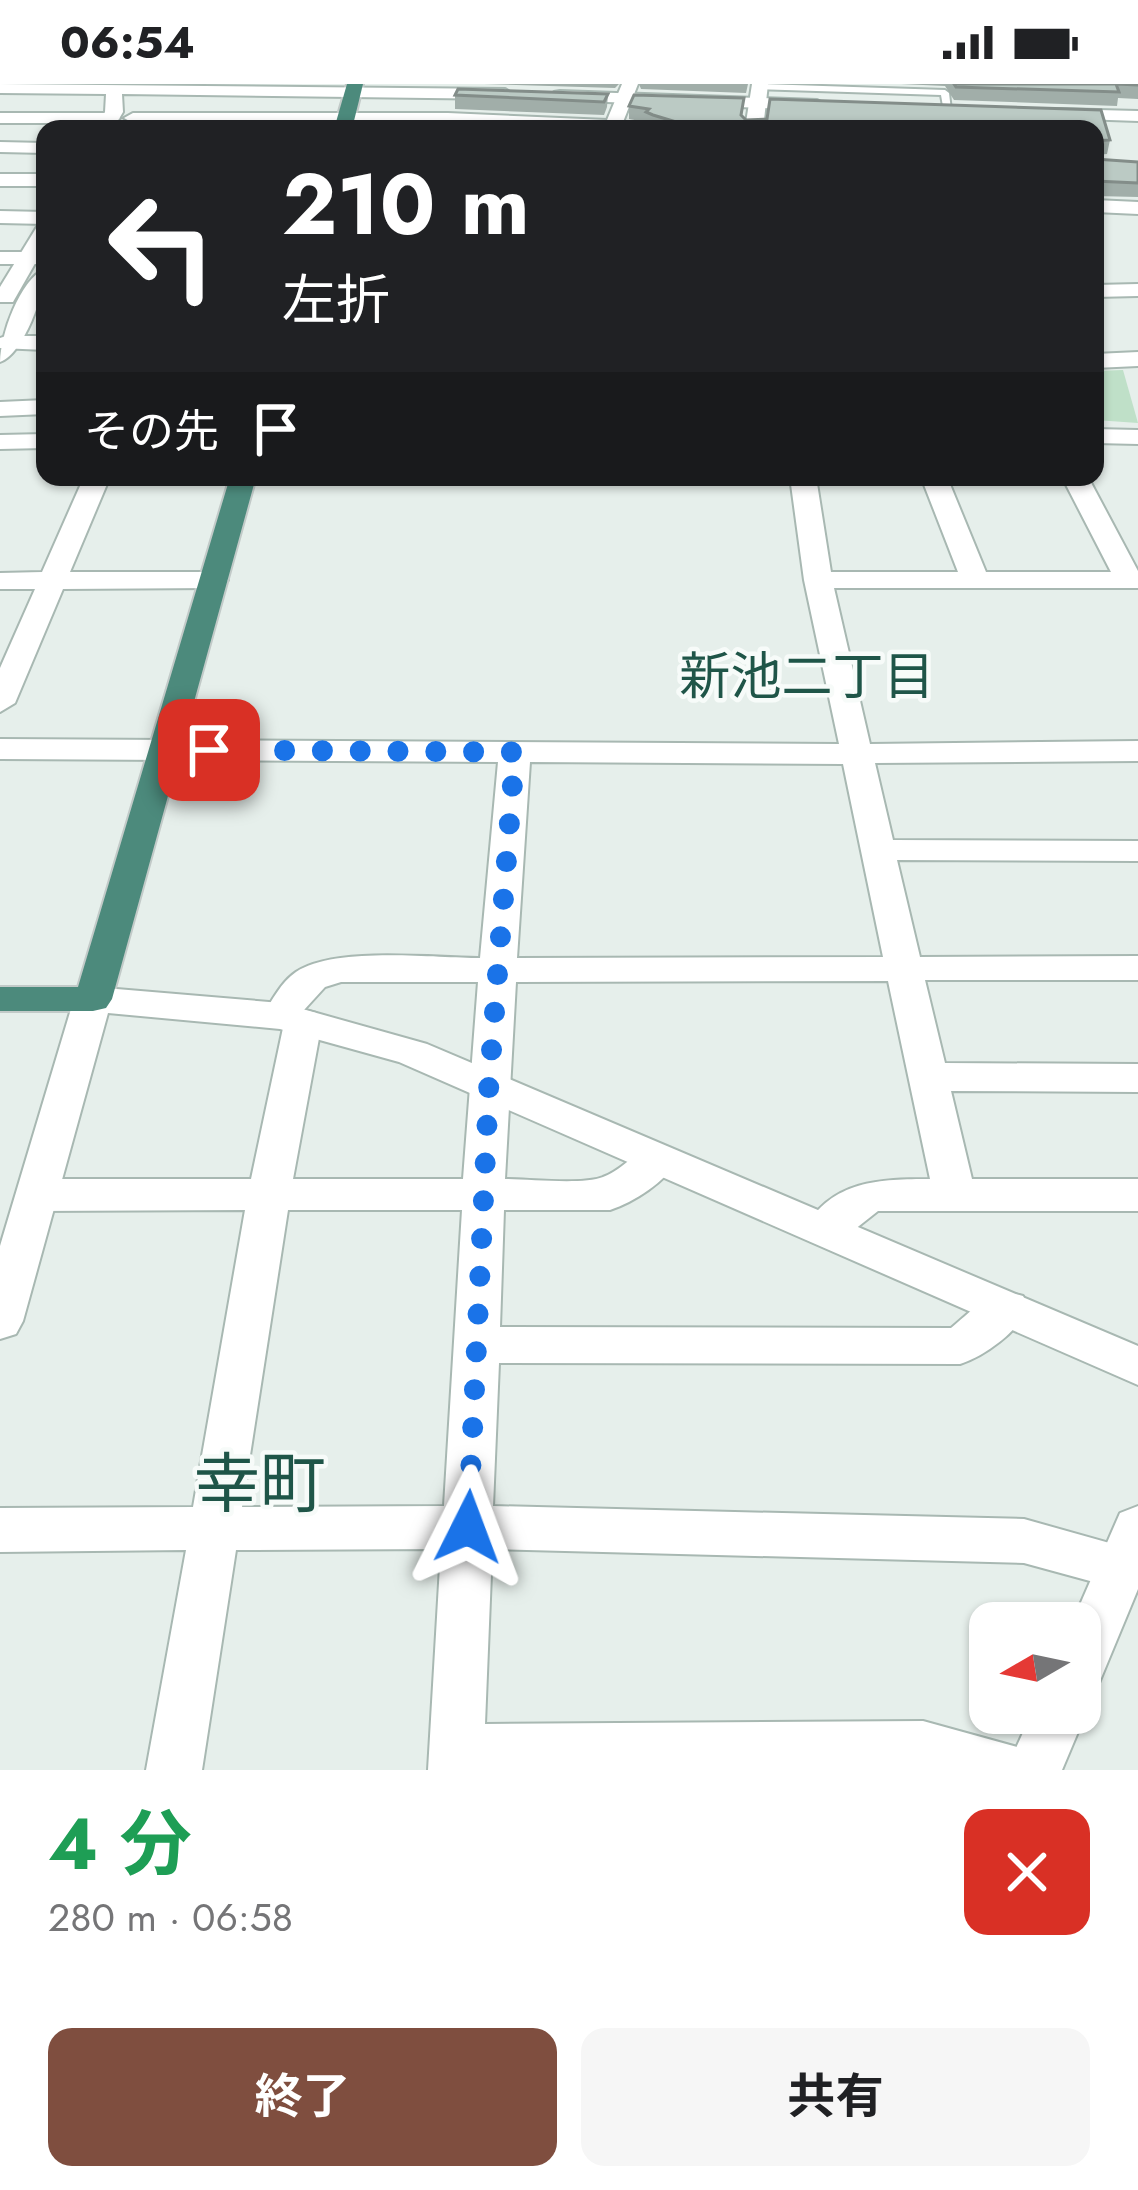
<!DOCTYPE html>
<html lang="ja">
<meta charset="utf-8">
<style>
body{margin:0;font-family:Jost,"Noto Sans JP",sans-serif;background:#f6f6f6;color:#202124;height:100vh;display:flex;flex-direction:column;font-size:45px;white-space:nowrap}
*{box-sizing:border-box;margin:0}
p{font-size:39px;color:#757577}
.icon{flex:none;width:66px;height:66px;fill:none;stroke:currentColor;stroke-width:2;stroke-linecap:round;stroke-linejoin:round}
.map{position:relative;height:1686px;overflow:hidden}
.drawer{display:flex;flex-direction:column;background:#fff;flex:1}
.drawer>*{flex:none}
.banner{position:absolute;left:36px;top:36px;width:1068px;height:366px;border-radius:24px;box-shadow:0 3px 9px #0004;background:#202124;color:#fff;overflow:hidden}
.needle{width:78px;rotate:261deg}
.tools{position:absolute;left:969px;top:1518px;display:grid;gap:24px}
.tools a{display:grid;place-items:center;width:132px;height:132px;border-radius:24px;background:#fff;box-shadow:0 3px 9px #0004;font-size:60px}
.pin{position:absolute;display:grid;place-items:center;width:102px;height:102px;color:#fff;margin:-51px;border-radius:24px;box-shadow:0 6px 18px #0006}
.me{position:absolute;width:132px;margin:-66px;rotate:3deg;stroke-linejoin:round;filter:drop-shadow(0 0 9px #0008)}
.turn{display:flex;align-items:center;gap:42px;height:252px;padding:0 48px;font-size:54px}
.turn .icon{width:156px;height:156px;stroke-width:2.5}
.turn b{display:block;font-size:84px;line-height:102px}
.then{display:flex;align-items:center;height:114px;padding:0 48px;background:#0003;gap:24px;font-size:45px}
.round{display:grid;place-items:center;flex:none;width:126px;height:126px;border-radius:24px;background:#f6f6f6}
.overview{display:flex;align-items:center;justify-content:space-between;height:204px;padding:0 48px}
h1{font-size:72px;font-weight:700;line-height:90px;color:#1e9e55}
.primary-button{display:flex;gap:24px;margin-top:auto;padding:24px 48px}
.primary-button a{flex:1;height:138px;border-radius:24px;background:#7f4e3f;color:#fff;font-size:48px;font-weight:700;line-height:138px;text-align:center}
.primary-button a+a{background:#f6f6f6;color:#202124}
.status{display:flex;justify-content:space-between;align-items:center;height:84px;padding:0 60px;background:#fff;direction:ltr}
.status svg{height:33px;fill:currentColor}
.map>svg:first-child{display:block}
</style>
<div class="status"><b>06:54</b><svg viewBox="0 0 49 12"><path d="M0 12V9h3v3zM5 12V6h3v6zM10 12V3h3v9zM15 12V0h3v12zM26 1h20v11H26zM47 4h2v5h-2z"/></svg></div>
<div class="map">
<svg width="1138" height="1686" viewBox="0 0 1138 1686">
<rect width="100%" height="100%" fill="#e6efeb"/>
<path fill="#bfe0c8" d="M1123,286L1138,339L1095,336V287Z"/>
<g fill="none" stroke-linecap="round" stroke-linejoin="round">
<g stroke="#a8b8b2" stroke-width="4">
<path id="service" d="M760,0L945,6L949,9L951,26L944,28L941,11L757,5Z"/>
</g>
<g stroke="#a8b8b2" stroke-width="4">
<g id="minor">
<path d="M622,0H638L623,38L643,45L133,39L124,34L133,29H448L607,36Z"/>
<path d="M752,0H768L763,45H745Z"/>
<path d="M0,29H111L120,34L111,39H0Z"/>
<path d="M0,58L45,59V69L0,68Z"/>
<rect x="0" y="90" width="45" height="12"/>
<path d="M1095,116L1138,118V130L1095,128Z"/>
<path d="M0,127L45,128V140L0,139Z"/>
<rect x="0" y="168" width="45" height="12"/>
<path d="M1138,200V212L1095,213V201Z"/>
<path d="M6,252H45V266L0,264V254Z"/>
<path d="M1095,345L1138,346V360L1095,359Z"/>
<path d="M45,350V364L0,365V351Z"/>
<path d="M84,393H110L70,488H214L228,496L214,504L63,505L15,619L0,628V584L35,505H0V489L42,488Z"/>
<path d="M790,393H816L831,488H958L921,393H947L986,488H1111L1062,393H1088L1138,487V504H834L870,660L1138,657V677L875,679L893,756L1138,757V777L897,776L920,873L1138,872V896H925L945,979L1138,980V1008L951,1007L972,1095H1138V1127H878L840,1157L825,1162L810,1157L804,1146C831,1096 881,1095 930,1095L888,897L516,898L505,1095C529,1095 583,1101 603,1093C630,1083 639,1056 672,1065L678,1076C665,1098 634,1118 610,1126H504L500,1243L951,1244C973,1226 992,1202 1023,1212L1029,1224C1017,1248 985,1272 960,1280L499,1279L493,1422L1024,1435L1138,1467V1501L1123,1506L1024,1479L492,1465L485,1640L923,1637L1032,1667L1040,1686H428L441,1465L236,1466L202,1686H146L186,1466L0,1468V1424L193,1423L245,1126L37,1127L22,1122L16,1111L22,1100L37,1095H251L283,944L268,941L262,932C272,917 281,898 296,888C334,862 434,874 480,874L498,678L0,675V655L839,660L804,496ZM530,678L843,680L883,873L517,874ZM341,898H478L463,1095H293L322,938L316,929L304,926L325,903ZM288,1126H462L444,1422L242,1423Z"/>
</g>
</g>
<g stroke="#a8b8b2" stroke-width="4">
<g id="tertiary">
<path d="M0,0L505,5L513,10L505,15L122,10L123,28L113,45H95L105,28L106,10L0,9Z"/>
<path d="M560,7L817,16L826,21L817,26L554,16V8Z"/>
<path d="M1058,25L1138,27V37L1052,34V26Z"/>
<path d="M45,139V162L13,218H0V203L38,141Z"/>
<path d="M45,185C45,209 24,269 0,278C0,252 20,195 45,185Z"/>
<path d="M1138,268V282L1095,284V270Z"/>
<path d="M45,316V330L0,332V318Z"/>
<path d="M93,903L281,919L427,960L1138,1262V1301L399,978L280,945L108,929L23,1237L16,1250L0,1255V1162L74,915L80,906Z"/>
<path d="M1138,1422V1505L1099,1599L1080,1607V1539H1072L1120,1429Z"/>
<path d="M1080,1615L1086,1629L1062,1686H1006L1032,1629H1080Z"/>
</g>
</g>
<g stroke="#c2cac8" stroke-width="4">
<g id="trunk">
<path d="M347,0H363L352,45H334Z"/>
<path d="M230,393H256L112,915L106,924L93,927H0V903H78Z"/>
</g>
</g>
<use href="#service" fill="#fff" fill-rule="evenodd"/>
<use href="#minor" fill="#fff" fill-rule="evenodd"/>
<use href="#tertiary" fill="#fff" fill-rule="evenodd"/>
<use href="#trunk" fill="#4c8a7c" fill-rule="evenodd"/>
</g>
<g fill="#a1aea9">
<path d="M484,0H619L615,4Z"/>
<path d="M639,0H748L746,9L641,5Z"/>
<path d="M901,0H1138V15L1118,14L1117,22L954,16L945,2Z"/>
<path d="M608,10L607,23L604,31L455,25V11Z"/>
<path d="M634,11L744,14L742,32L746,36L767,35L770,15L1101,26L1110,56L1107,70L1095,71V45H653L646,42V38L629,35V22Z"/>
<path d="M1095,75L1138,78V113L1095,112Z"/>
</g>
<g fill="#bbcac4" stroke="#838d89" stroke-width="3">
<path d="M954,0H1138V1L1116,0L1119,8L956,3Z"/>
<path d="M458,5L608,10L604,18L455,11Z"/>
<path d="M634,11L744,14L741,31L746,36L767,35L770,15L1101,26L1110,56L1095,57V45L696,44L653,31L646,28L649,25L629,22Z"/>
<path d="M1095,75L1138,78V99L1095,97Z"/>
</g>
<g fill="none" stroke-linecap="round" stroke-linejoin="round">
<path stroke="#1a73e8" stroke-width="21" stroke-dasharray="0 37.8" d="M209,666L515,668L489,998L468,1443"/>
</g>
<g text-anchor="middle" stroke-width="9" stroke-linejoin="round" paint-order="stroke">
<g font-size="51" fill="#1f5548" stroke="#f7fbf9">
<text x="807" y="610">新池二丁目</text>
</g>
<g font-size="66" fill="#1f5548" stroke="#f7fbf9">
<text x="260" y="1423">幸町</text>
</g>
</g>
</svg>
<div class="tools">
<a><svg class="needle" viewBox="-14 -14 28 28"><path d="M0-13l5 13h-10z" fill="#e53935"/><path d="M0 13l5-13h-10z" fill="#757577"/></svg></a>
</div>
<div class="pin" style="left:209px;top:666px;background:#d93025"><svg class="icon" aria-label="arrive" viewBox="0 0 24 24"><path d="M6 21V4h12l-3 4 3 4H6"/></svg></div>
<svg class="me" style="left:468px;top:1443px" viewBox="-20 -20 40 40"><path d="M0-17L14 15 0 8-14 15z" fill="#1a73e8" stroke="#fff" stroke-width="4"/></svg>
<div class="banner">
<div class="turn"><svg class="icon" aria-label="left" viewBox="0 0 24 24"><path d="M17 20v-9H6M10 6l-5 5 5 5"/></svg><div><b>210 m</b>左折</div></div>
<div class="then">その先<svg class="icon" aria-label="arrive" viewBox="0 0 24 24"><path d="M6 21V4h12l-3 4 3 4H6"/></svg></div>
</div>
</div>
<section class="drawer">
<div class="overview"><div><h1>4 分</h1><p>280 m · 06:58</p></div><a class="round" style="background:#d93025;color:#fff"><svg class="icon" aria-label="close" viewBox="0 0 24 24"><path d="M6 6l12 12M18 6L6 18"/></svg></a></div>
<div class="primary-button"><a>終了</a><a>共有</a></div>
</section>
